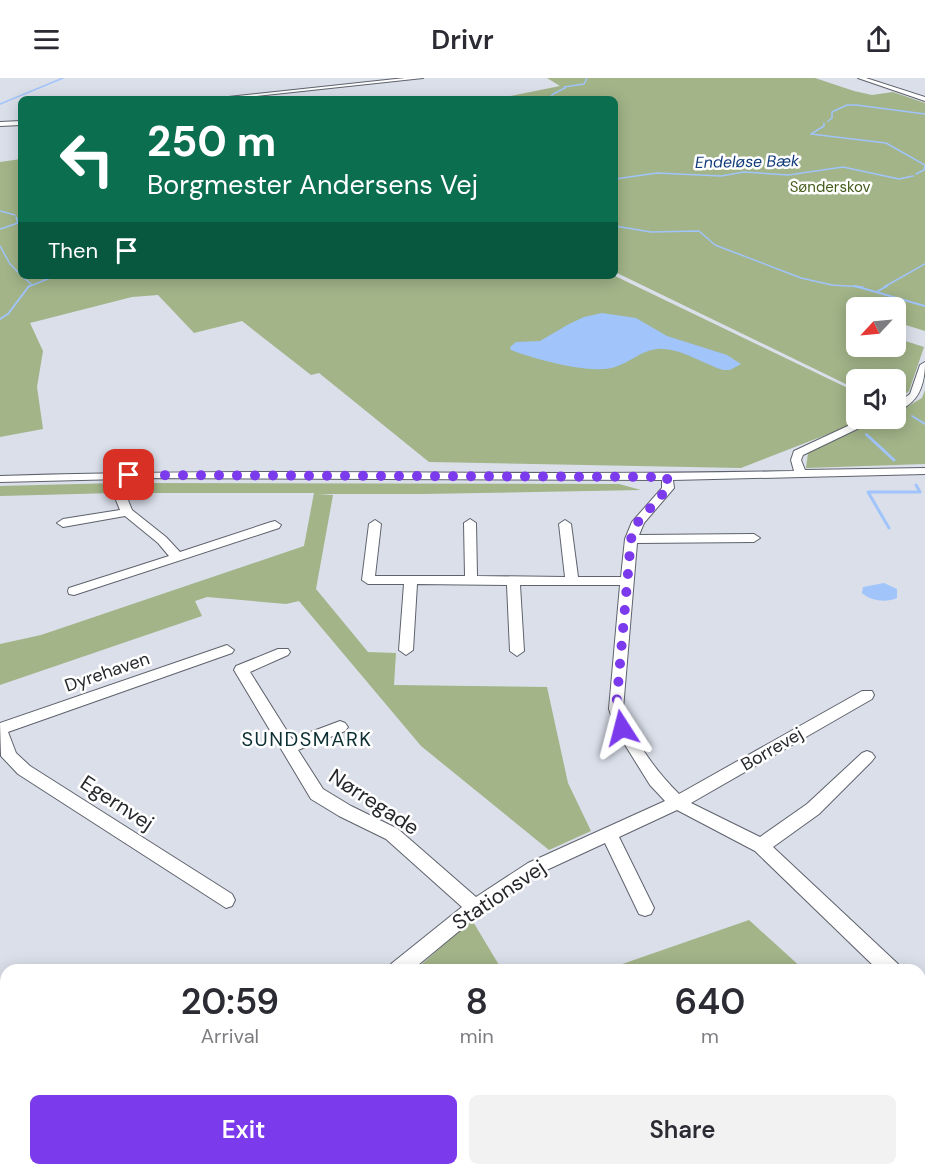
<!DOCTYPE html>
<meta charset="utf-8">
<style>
body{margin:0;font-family:"DM Sans",sans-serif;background:#f2f2f3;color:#2b2b33;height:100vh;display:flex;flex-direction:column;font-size:22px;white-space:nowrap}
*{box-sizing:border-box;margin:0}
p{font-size:20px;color:#7c7c81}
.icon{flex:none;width:33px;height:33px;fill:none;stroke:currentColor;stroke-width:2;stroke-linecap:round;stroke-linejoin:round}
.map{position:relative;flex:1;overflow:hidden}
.drawer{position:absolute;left:0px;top:886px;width:926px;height:212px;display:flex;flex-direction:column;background:#fff;border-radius:18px 18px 0 0;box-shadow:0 3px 15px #0003}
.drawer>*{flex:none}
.banner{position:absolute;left:18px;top:18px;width:600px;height:183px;border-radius:9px;box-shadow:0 3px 15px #0003;background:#0b6e4f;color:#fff;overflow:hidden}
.needle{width:39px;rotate:244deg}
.tools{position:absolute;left:846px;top:219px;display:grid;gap:12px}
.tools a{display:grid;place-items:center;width:60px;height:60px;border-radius:9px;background:#fff;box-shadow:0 3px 15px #0003;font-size:30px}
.pin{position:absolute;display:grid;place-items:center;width:51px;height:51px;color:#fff;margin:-26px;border-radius:12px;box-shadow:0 3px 9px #0006}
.me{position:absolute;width:66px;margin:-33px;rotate:351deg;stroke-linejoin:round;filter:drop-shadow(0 0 4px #0008)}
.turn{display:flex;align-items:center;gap:21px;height:126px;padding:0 30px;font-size:27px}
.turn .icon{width:78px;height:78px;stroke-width:2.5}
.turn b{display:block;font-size:42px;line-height:51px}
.then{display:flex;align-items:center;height:57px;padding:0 30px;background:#0003;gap:12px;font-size:22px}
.eta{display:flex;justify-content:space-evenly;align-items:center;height:102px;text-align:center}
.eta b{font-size:36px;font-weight:600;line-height:42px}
.cta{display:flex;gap:12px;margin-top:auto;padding:12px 30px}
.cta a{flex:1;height:69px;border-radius:9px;background:#7c3aed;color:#fff;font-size:24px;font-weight:600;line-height:69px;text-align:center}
.cta a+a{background:#f2f2f3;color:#2b2b33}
header{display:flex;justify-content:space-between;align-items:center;height:78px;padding:0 30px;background:#fff;font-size:27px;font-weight:600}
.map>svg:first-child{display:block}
</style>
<header><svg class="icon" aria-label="menu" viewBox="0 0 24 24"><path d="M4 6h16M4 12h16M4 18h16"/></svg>Drivr<svg class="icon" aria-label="share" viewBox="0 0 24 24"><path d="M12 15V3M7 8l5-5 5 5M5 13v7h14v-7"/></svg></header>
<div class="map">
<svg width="925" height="1097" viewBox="0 0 925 1097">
<rect width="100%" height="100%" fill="#dadfea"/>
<path fill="#e6cdd5" d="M0,937L6,942V1092H124L117,1097H0Z"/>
<g fill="#a2b488">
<path d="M547,0H815L854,13L872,17L893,14L925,25V253L896,244V230H856V268H896V260L924,269L909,313L896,324V302H856V311L615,194V21H495L560,8Z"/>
<path d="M21,81V198H615L856,314V340L867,341L741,390L429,384L319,295L311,297L242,243L194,255L158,217L132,219L30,245L43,273L37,309L43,351L0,359V84Z"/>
<path d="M925,312V386L806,390L808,375L815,369L884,341L896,340V335L922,320Z"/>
<path d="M117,405L114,415L0,418V408Z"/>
<path d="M135,405L619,406L641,412L422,416H317L333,417L316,511L368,574L396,575L394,607L547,609L568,705L591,753L549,772L421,668L299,523L286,526L207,519L195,523L202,538L0,607V566L41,557L304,468L314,415H128Z"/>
<path d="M472,842L502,892H415Z"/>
<path d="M749,842L804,892H605Z"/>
<path d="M920,1056L925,1063V1097H417L414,1092H920Z"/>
</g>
<g fill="#a1c4fb">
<path d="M602,235L636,240L667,258L727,277L741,286L730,292H723C703,286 679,269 657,271C642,272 629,285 615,289C591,297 534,281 511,272L510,269L516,264L540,263L569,246L584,239Z"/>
<path d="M884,505L897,511V520C886,525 871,523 862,515L863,509Z"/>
</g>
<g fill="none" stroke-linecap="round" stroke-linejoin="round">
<g stroke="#a1c4fb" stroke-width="1.5">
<path d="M564,9L584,6L587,0"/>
<path d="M549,21L553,16L565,10"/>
<path d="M0,26L63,0"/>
<path d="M828,43L832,40V34L847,27H856L925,36"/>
<path d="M824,45V48L811,56L886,65L925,87L924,92L916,96"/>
<path d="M615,101L657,95L721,98L744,94L788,97L843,89L899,101L913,98"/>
<path d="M0,133L15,137"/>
<path d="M615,148L651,154L699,153L715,167L801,200L832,207L863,209"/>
<path d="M0,151L18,145L16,139"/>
<path d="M0,168L10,186L21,197"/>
<path d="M22,198L32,207"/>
<path d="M28,209L55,198"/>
<path d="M884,209L925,186"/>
</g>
<g stroke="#a1c4fb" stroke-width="2">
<path d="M855,208L925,228"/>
<path d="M878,213L887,208"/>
<path d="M0,241L8,236L29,208"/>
<path d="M912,338L925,346"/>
<path d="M866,356L868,358"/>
</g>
<g stroke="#a1c4fb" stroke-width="3">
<path d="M867,357L894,382"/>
<path d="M889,450L868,414H920L916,407"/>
</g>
<g stroke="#5e626c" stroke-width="2">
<g id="minor">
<path d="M405,0H423L229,21H210Z"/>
<path d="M858,0H866L925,19V23Z"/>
<path d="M21,43V47L0,48V44Z"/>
<path d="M925,284C925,306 919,326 896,333V326L910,316L920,287Z"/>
<path d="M865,340H880L803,377L801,382L805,392L925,390V396L673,402L674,410L644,445L639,457L754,456L760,460L754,464L637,465L623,631C634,663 655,692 679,716L862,613H872L874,617L872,621L691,725L760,759L807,726L862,675L867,673L872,675L875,679L872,683L819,736L773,769L898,886L900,892H878L755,773L677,732L619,759L654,830L651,836L645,838L639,836L605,765L540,795L481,835L412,892H389L391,886L462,829L386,761L339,738L311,721L234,592L236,588L278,571H288L290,574L288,577L250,594L292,661L340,643L345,645L348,649L345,653L298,672L323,711L351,728L398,751L476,819L528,785L665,723L650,707L617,654L609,631L620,507H520L524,573L517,578L510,573L507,507L417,506L413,572L406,577L399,572L404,506H368L362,502L369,446L375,442L381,446L375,498H465L464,445L470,441L476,445L477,498L565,499L559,446L565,442L571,446L578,499H621L625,461L632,444L662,410V402L134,400L128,422L132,432L166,459L180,474L271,444L275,443L281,447L279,450L74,517L69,516L68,513L69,510L169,478L158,465L125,438L63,449L57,445L63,441L120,432L116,422L122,401L0,404V398C264,389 529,399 794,393L791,382L794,373Z"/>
<path d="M227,567L234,572L232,575L8,654L16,675L30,688L232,816L235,822L232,828L226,830L18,696L1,678L0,645Z"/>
<path d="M920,904L925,906V925L920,923Z"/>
<path d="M0,905L6,907V927L0,925Z"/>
<path d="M133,1092H160L158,1097H131Z"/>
</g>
</g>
<use href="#minor" fill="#fff" fill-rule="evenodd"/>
</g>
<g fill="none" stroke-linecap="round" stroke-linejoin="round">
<path stroke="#7c3aed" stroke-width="10" stroke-dasharray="0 18" d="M129,397L667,399L668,410L638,444L631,461L616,631L622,650"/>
</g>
<g text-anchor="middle" stroke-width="5" stroke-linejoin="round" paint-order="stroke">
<g font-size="15" fill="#445b1a" stroke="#fff">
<text x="830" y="114">Sønderskov</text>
</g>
<g font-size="16" font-style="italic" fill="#113b7a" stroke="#fff">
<text transform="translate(747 83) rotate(-1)" y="6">Endeløse Bæk</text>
</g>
<g font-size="18" fill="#26282c" stroke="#fff">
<text transform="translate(107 594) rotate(-19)" y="6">Dyrehaven</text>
<text transform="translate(772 671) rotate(-30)" y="6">Borrevej</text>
</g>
<g font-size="20" letter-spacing="1.5" fill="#0c2f34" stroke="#fff">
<text x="307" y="668">SUNDSMARK</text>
</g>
<g font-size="21" fill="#26282c" stroke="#fff">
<text transform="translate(374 724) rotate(33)" y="7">Nørregade</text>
<text transform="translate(117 725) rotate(33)" y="7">Egernvej</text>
<text transform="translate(499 817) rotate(-34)" y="7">Stationsvej</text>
</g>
</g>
</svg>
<div class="tools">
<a><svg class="needle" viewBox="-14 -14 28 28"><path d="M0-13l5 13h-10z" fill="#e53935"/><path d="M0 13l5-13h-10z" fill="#7c7c81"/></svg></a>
<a><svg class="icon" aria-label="sound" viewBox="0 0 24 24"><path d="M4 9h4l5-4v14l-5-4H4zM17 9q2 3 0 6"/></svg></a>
</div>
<div class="pin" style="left:129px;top:397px;background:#d93025"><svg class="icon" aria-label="arrive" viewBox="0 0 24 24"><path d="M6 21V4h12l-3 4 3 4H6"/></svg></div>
<svg class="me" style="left:622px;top:650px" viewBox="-20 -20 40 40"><path d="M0-17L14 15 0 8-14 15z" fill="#7c3aed" stroke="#fff" stroke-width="4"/></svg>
<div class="banner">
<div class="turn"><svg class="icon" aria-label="left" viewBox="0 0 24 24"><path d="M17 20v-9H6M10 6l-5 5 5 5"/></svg><div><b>250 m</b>Borgmester Andersens Vej</div></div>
<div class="then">Then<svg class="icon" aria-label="arrive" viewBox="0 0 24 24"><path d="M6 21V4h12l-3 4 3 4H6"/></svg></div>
</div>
<section class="drawer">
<div class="eta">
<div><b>20:59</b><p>Arrival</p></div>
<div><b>8</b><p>min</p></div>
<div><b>640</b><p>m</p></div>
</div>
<div class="cta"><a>Exit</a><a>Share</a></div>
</section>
</div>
